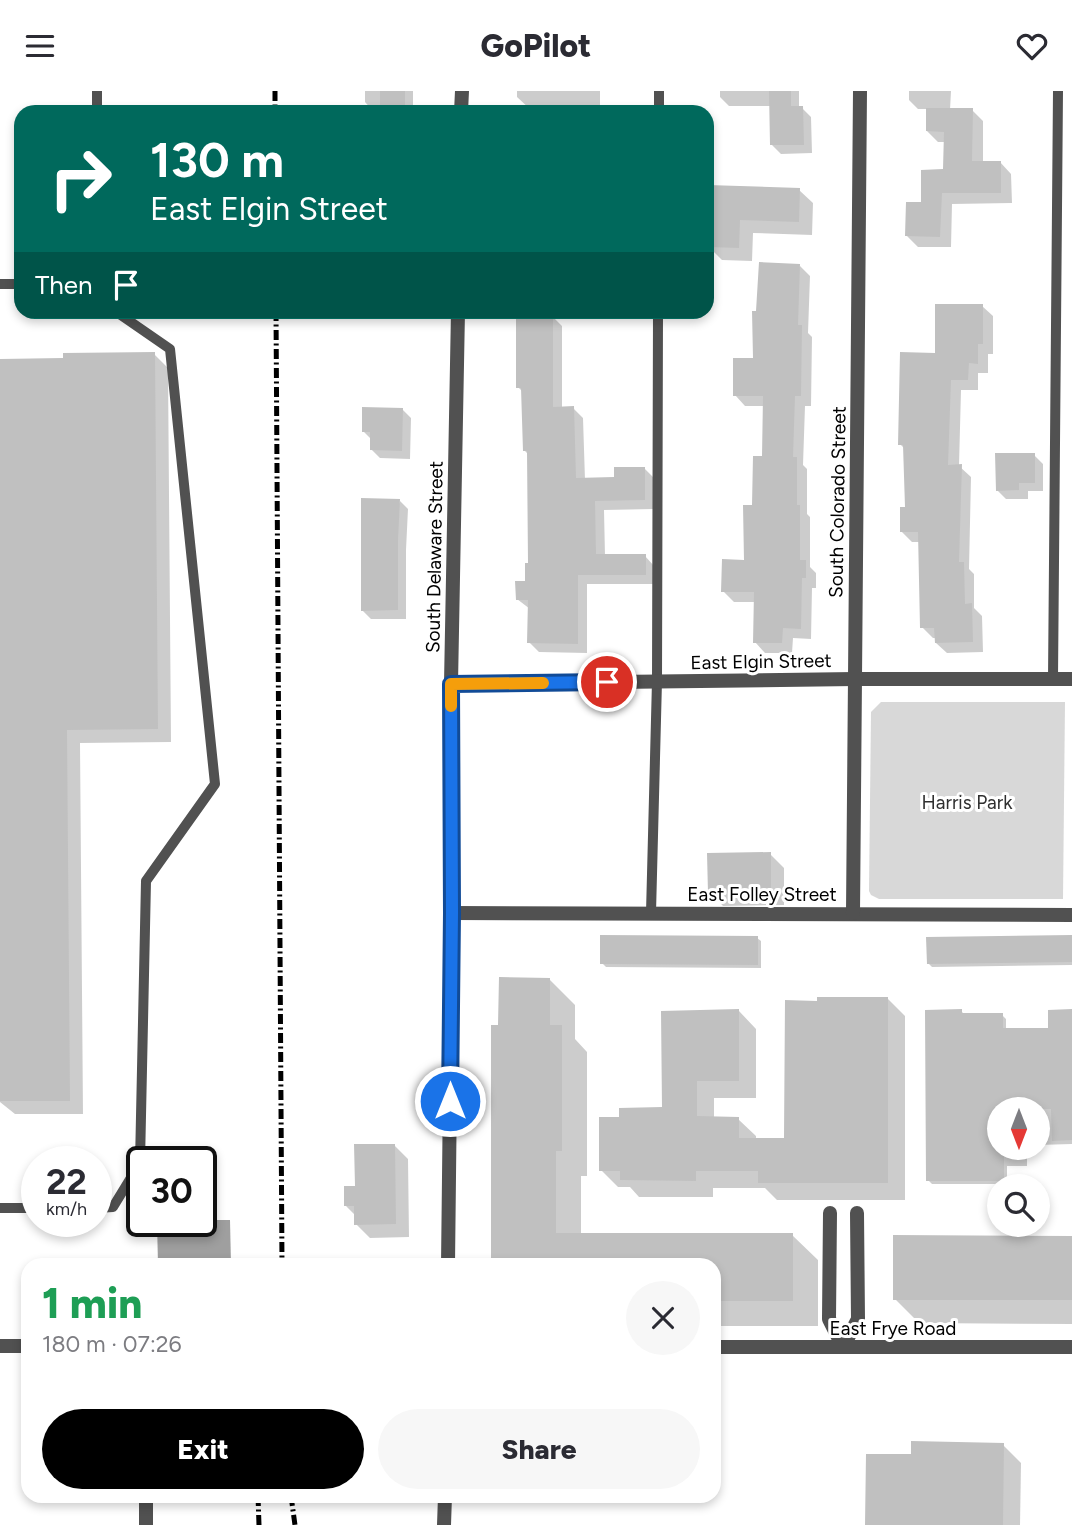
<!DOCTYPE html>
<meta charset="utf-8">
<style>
body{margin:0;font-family:Figtree,sans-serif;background:#f7f7f7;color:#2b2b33;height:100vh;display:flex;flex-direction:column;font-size:26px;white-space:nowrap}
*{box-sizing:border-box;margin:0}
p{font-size:23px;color:#7c7c81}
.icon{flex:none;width:38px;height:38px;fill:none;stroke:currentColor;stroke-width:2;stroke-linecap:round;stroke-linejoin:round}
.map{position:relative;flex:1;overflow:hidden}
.details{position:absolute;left:21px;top:1167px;width:700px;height:245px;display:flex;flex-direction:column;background:#fff;border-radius:21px;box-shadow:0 4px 10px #0003}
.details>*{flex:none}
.top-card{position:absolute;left:14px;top:14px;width:700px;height:214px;border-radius:21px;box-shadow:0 4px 10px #0003;background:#00695c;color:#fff;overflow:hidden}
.needle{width:46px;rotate:180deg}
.buttons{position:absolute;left:987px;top:1006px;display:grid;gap:14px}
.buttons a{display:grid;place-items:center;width:63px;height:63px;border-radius:50%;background:#fff;box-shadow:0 4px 10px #0003;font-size:35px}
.speed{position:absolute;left:21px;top:1055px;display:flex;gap:14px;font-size:35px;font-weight:700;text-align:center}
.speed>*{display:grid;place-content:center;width:91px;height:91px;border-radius:50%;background:#fff;box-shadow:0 4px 10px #0003;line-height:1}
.speed small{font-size:18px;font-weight:400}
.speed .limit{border:4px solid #111;border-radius:10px;background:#fff;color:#111}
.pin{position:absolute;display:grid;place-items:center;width:60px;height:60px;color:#fff;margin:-30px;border:4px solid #fff;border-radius:50%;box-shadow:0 2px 7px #0007}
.me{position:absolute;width:77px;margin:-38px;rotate:0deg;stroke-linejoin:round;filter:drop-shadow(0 0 5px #0008)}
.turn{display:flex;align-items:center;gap:24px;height:147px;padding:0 21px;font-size:32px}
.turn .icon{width:91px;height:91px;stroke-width:2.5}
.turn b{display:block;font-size:49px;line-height:60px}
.then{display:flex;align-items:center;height:66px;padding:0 21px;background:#0003;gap:14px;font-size:26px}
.round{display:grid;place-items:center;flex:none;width:74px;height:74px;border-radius:37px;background:#f7f7f7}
.headline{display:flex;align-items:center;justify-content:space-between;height:119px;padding:0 21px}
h1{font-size:42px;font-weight:800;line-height:52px;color:#1e9e55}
.action{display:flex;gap:14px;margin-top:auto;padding:14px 21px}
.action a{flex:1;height:80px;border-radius:42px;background:#000;color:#fff;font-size:28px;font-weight:800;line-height:80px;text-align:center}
.action a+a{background:#f7f7f7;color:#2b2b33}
header{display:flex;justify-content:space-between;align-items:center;height:91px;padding:0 21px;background:#fff;font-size:32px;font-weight:800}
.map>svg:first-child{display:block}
</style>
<header><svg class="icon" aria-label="menu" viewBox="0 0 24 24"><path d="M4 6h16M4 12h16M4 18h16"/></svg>GoPilot<svg class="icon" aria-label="heart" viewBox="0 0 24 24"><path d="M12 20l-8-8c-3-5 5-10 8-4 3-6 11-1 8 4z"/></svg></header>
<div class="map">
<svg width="1072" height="1434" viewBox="0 0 1072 1434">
<rect width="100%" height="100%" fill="#fff"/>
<path fill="#d8d8d8" d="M881,611H1065L1063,808H879L871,804L869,800L871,621Z"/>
<path fill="#9f9f9f" d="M201,1129H230L231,1174H158L157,1131Z"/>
<g fill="#0003">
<path d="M365,0H413V19L415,21H374L365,11Z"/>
<path d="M517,0H600V18L531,19L517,6Z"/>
<path d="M720,0H799V17H802L811,26L812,62L781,63L772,54L771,15H729L720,6Z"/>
<path d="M909,0H951L950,19H972L983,30V72L1000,71L1011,83L1012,112L952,113L951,156H918L907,145L923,113L945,80L946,51H938L927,40L928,18H918L909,9Z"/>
<path d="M710,96L799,99L813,112L812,144L753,142L752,170L722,169L708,155Z"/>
<path d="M800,175L810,185L808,242L812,246L811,315H805L803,374L807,378V423L810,426V476L816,482V497H812L811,548L793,547L792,562H765L755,551L756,511H734L723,500L746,470L764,367V315H745L735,304L755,269L758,222Z"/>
<path d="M982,215L993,225V263H988V282H978V299H961L959,375L971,386L969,478L974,483V517L982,525L983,561L947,562L936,552V547H933L922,536L920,451H912L901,440L907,418L905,358L900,353L937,264Z"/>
<path d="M552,225L562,235V317H573L583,327L585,389L616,388L644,377L654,387V418L604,419L605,465H645L654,475V493H587V562L539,561L529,551L530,518L517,508L527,491L530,474L528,363L525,360L523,301L518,296Z"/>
<path d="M154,263L168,277L171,651L80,652L83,1023H15L0,1011V269H65Z"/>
<path d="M402,318L411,327L410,368L380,367L371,358V348L363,340Z"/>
<path d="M1034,364L1043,373V400H1028V408H1006L997,399Z"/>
<path d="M400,410L408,418L406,459V528H371L362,519Z"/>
<path d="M770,763L784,777V814L723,815L710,801Z"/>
<path d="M1072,846V874L932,876L928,872Z"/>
<path d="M757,847L761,850V877L606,876L602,872Z"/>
<path d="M550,889L575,914V948L587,961V1085H581V1144H792L818,1169V1235H714V1174H492V935H499Z"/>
<path d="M888,908L905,925V1109H777L765,1097H713V1106H639L630,1096H618L601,1079L621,1028L664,1018L739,920L756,938V1007H714V1027L738,1028L756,1045V1048H786L819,911Z"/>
<path d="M961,920L965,924H1002L1006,928V938H1050L1072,920V1053L1038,1054V1018H999V1057H1027V1075H1007V1093H932L928,1089Z"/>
<path d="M394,1054L408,1068L409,1146L370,1147L356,1133V1125L346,1115L357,1096Z"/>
<path d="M1072,1147V1233L919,1232L895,1208Z"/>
<path d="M1003,1354L1021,1372L1020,1434H867L913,1365Z"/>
</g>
<g fill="#c0c0c0">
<rect x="380" y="0" width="25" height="21"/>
<path d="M769,0H791V15H803L804,54H770Z"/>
<path d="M926,17H973L972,70H1001V102H942L940,146L905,145L906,111H921V79L943,78L944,41L926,40Z"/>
<path d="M708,94L800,97L799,131L740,129L739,157L707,156Z"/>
<path d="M759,171L800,173L798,234H802L801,305H795L793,366H797V414H800V469H806V487H802L801,538L783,537L782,552H753L754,501H721L722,468L744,469L743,414H752L753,365H762L763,305H733V267H753L752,220H756Z"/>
<path d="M935,213H983V253H978V273L969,272L968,289H951L948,374L962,373L959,471H964L965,513L972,512L973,551L935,552L934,537H920L918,441H900V416H905L903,354H898L900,261L935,262Z"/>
<path d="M516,224H553V316L574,315L576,387L614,386V376H645V409L595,410L596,463H646V484H578V553L527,552L528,509H516L515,490H525V472H528L527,360H523L521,297H516Z"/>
<path d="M155,261L158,638L67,639L70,1010H0V268L63,267V262Z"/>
<path d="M362,316L403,317L402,360L370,359V341H362Z"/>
<path d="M995,362H1035V392H1019V399L996,400Z"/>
<path d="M361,407L400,408L398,449V519L361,520Z"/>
<path d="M771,761V801L708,802L707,762Z"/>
<path d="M600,844L758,845V874L600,873Z"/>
<path d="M1072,844V871L927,873L926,846Z"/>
<path d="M499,886L550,887V934H562V1060H556V1142H793V1210H714V1174H491V934H498Z"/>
<path d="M817,906H888V1092H758V1080H696V1090L620,1089V1080H599V1026H619V1017L662,1016L661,920L739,918V990H697V1025L739,1026V1047H784L785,909L817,910Z"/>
<path d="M962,918V922H1003V937H1048V919L1072,918V1049L1052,1050L1051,1018H999V1057H1004V1090H926L925,919Z"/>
<path d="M354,1053H395L396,1133L354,1134V1115H344V1095H355Z"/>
<path d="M893,1144L1072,1145V1209H893Z"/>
<path d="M911,1350L1004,1352L1003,1434H865L866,1363H911Z"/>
</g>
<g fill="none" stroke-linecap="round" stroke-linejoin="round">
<g stroke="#515151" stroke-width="10">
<path d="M97,21V0"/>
<path d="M659,21V0"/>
<path d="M0,193H21"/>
<path d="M1053,588L1058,0"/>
<path d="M651,822L657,590L658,220"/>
<path d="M0,1117H37"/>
<path d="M96,1117L113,1116L140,1072L146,790L215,693L170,258L115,220"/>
<path d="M325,1173L449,1172"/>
</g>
<g stroke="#515151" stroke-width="14">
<path d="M461,21L462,0"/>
<path d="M451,593L855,588H1072"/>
<path d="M452,822L1072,824"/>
<path d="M853,822L860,0"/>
<path d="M830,1122L829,1228L843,1256L858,1228L857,1122"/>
<path d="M448,1174L452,822L451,593L458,220"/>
<path d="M146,1434V1405"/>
<path d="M444,1434L445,1405"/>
</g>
<g stroke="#515151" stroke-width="14">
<path d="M0,1255H28"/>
<path d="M714,1256H1072"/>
</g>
<g stroke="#000" stroke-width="5" stroke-dasharray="10 3.5 2 3.5" stroke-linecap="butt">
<path d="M275,0V21"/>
<path d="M276,220L282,1174"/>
<path d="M258,1405L259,1434"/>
<path d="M291,1405L295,1434"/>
</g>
</g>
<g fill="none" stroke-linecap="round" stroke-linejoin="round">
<g stroke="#114b97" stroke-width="18">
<path id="route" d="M450,1010L452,822L451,593L607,591"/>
</g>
<use href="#route" stroke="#1a73e8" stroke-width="12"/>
<path stroke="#f59e0b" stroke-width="12" d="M451,615V593L543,592"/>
</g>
<g text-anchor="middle" stroke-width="6" stroke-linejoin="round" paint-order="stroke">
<g font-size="19" fill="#000" stroke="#fff">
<text transform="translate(837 411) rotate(-89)" y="7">South Colorado Street</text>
<text transform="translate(434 466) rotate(-89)" y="7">South Delaware Street</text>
<text transform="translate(761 570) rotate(-1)" y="7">East Elgin Street</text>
<text x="762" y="810">East Folley Street</text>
<text x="893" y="1244">East Frye Road</text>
</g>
<g font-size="19" fill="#2f2f2f" stroke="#fff">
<text x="967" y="718">Harris Park</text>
</g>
</g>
</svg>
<div class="buttons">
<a><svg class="needle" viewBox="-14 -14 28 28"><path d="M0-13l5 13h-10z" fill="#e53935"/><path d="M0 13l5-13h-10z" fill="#7c7c81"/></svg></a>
<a><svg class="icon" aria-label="search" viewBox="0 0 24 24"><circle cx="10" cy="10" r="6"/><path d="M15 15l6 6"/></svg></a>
</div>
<div class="speed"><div>22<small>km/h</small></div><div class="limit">30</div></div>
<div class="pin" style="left:607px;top:591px;background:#d93025"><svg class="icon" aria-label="arrive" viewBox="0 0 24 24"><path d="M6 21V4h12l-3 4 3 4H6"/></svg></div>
<svg class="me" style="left:450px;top:1010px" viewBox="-20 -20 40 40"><circle r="17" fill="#1a73e8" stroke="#fff" stroke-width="3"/><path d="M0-11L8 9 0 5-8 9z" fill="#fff"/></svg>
<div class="top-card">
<div class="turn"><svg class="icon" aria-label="right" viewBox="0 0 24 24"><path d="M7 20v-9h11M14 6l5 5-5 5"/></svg><div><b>130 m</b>East Elgin Street</div></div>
<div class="then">Then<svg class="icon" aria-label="arrive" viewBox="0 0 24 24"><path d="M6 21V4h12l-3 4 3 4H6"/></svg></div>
</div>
<section class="details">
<div class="headline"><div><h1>1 min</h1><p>180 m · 07:26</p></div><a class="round"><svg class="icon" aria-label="close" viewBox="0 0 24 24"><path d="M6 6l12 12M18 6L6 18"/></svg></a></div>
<div class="action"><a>Exit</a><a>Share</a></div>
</section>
</div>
